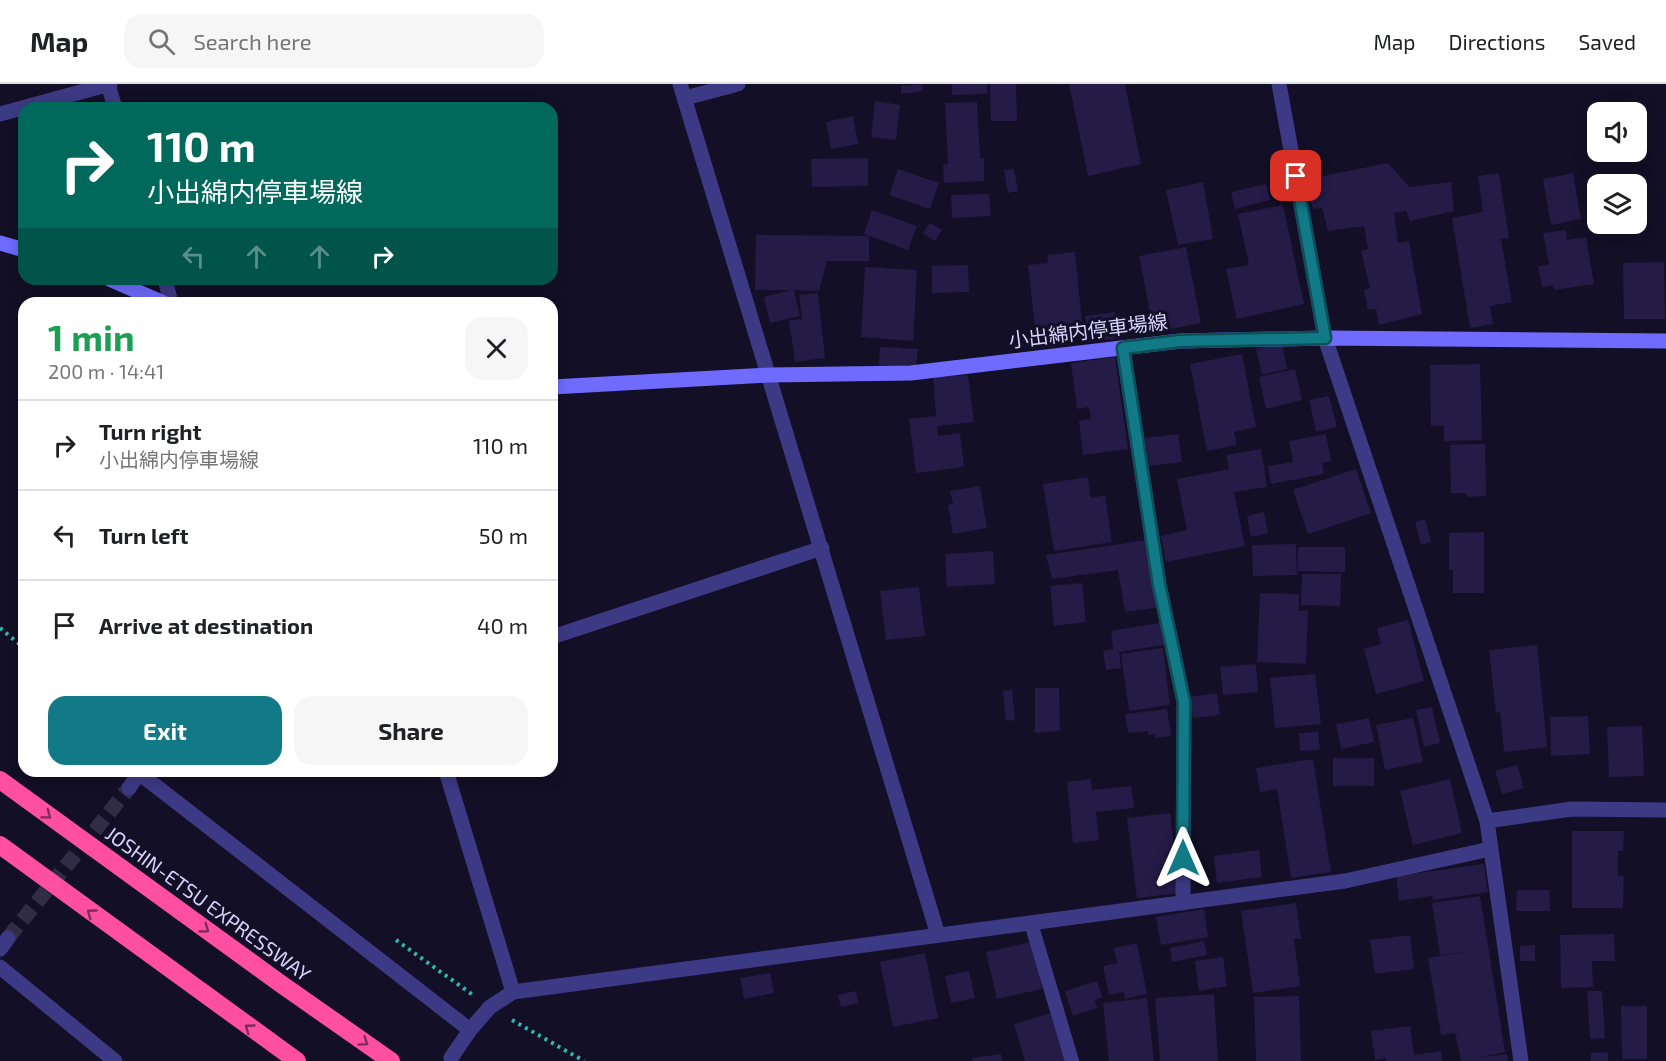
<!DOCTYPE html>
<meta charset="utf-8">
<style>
body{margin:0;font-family:"Exo 2","Noto Sans JP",sans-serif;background:#f6f6f6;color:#202124;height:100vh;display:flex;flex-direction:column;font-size:22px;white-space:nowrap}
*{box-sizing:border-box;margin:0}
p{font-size:20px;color:#757577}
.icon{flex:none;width:33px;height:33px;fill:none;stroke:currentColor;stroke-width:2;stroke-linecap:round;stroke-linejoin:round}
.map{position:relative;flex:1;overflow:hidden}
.sheet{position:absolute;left:18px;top:213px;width:540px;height:480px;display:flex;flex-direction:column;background:#fff;border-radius:18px;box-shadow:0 3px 15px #0003}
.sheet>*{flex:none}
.top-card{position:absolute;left:18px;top:18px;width:540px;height:183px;border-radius:18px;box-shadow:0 3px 15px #0003;background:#00695c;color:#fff;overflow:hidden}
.buttons{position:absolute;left:1587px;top:18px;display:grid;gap:12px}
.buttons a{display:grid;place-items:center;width:60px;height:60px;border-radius:12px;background:#fff;box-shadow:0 3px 15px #0003;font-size:30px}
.pin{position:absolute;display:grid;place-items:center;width:51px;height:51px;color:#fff;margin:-26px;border-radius:12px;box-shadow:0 3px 9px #0006}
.me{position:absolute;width:66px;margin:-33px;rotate:0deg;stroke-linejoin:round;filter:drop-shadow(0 0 4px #0008)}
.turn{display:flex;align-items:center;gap:21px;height:126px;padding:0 30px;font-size:27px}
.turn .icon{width:78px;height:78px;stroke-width:2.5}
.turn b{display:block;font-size:42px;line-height:51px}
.lanes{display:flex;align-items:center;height:57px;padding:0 30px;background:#0003;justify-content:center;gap:30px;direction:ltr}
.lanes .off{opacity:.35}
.round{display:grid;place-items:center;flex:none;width:63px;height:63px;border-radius:18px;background:#f6f6f6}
.headline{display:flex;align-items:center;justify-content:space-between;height:102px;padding:0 30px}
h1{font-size:36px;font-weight:700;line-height:45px;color:#1e9e55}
.action{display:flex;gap:12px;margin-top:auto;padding:12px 30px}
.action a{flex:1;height:69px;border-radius:18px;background:#127987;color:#fff;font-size:24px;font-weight:700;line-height:69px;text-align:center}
.action a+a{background:#f6f6f6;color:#202124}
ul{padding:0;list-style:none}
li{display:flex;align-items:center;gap:18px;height:90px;padding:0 30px;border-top:2px solid #e0e0e0}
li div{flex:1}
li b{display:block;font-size:22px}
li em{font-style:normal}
header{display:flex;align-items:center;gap:36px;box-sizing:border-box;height:84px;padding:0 30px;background:#fff;border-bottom:2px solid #e0e0e0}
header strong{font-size:28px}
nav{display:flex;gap:33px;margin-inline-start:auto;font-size:21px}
.search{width:420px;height:54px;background:#f6f6f6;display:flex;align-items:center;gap:15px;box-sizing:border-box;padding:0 21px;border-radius:18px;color:#757577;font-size:22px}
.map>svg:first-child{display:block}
</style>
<header>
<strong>Map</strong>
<div class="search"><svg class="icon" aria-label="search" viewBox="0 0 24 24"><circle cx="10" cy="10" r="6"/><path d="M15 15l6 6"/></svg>Search here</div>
<nav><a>Map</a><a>Directions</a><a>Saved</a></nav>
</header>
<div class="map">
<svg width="1666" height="977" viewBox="0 0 1666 977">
<rect width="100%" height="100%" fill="#130f26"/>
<g fill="#241b47">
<path d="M922,0L923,7L901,10V2Z"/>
<path d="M952,0H987V10L952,11Z"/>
<path d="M990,0H1016L1017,37H991Z"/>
<path d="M1069,0H1125L1141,80L1088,92Z"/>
<path d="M875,17L900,21L896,56L871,53Z"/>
<path d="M977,18L980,74H984V97L944,99L943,81L948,80L945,19Z"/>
<path d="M853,32L858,60L831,65L826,38Z"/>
<path d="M868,74V102L812,103L811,75Z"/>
<path d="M1388,79L1409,103L1451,98L1454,127L1410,137L1406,127L1394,129L1398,159L1409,157L1422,230L1379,241L1376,225L1368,226L1364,206L1370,204L1361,167L1368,165L1364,142L1328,147L1322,124L1313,125L1308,106L1318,104V93Z"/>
<path d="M898,85L939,99L930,125L889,111Z"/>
<path d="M1014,85L1018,107L1008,109L1004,86Z"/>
<path d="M1499,89L1509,154L1501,155L1512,218L1490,222L1493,240L1470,244L1452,134L1483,128L1478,92Z"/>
<path d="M1573,89L1581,135L1551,141L1543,95Z"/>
<path d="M1203,98L1213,155L1178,161L1166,106Z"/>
<path d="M1266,100L1270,116L1235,125L1231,108Z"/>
<path d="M989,110L991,132L952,134L951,111Z"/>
<path d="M1283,121L1304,220L1237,235L1226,185L1249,181L1238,130Z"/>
<path d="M872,126L917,142L908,166L864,150Z"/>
<path d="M930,139L942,146L935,157L923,149Z"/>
<path d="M1566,146L1567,156L1586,153L1594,200L1554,206L1553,201L1542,203L1538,182L1549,180L1543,149Z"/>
<path d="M756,151L869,152V177H827L819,207L794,206L800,232L770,239L764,213L792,206H755Z"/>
<path d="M1186,163L1201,239L1154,248L1139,172Z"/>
<path d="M1075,168L1082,238L1035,243L1028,181L1048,179L1047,171Z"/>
<path d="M1664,178L1665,235H1624L1623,179Z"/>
<path d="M968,181L969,208L932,209V182Z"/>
<path d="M865,183L917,186L913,257L861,253Z"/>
<path d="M818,209L825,274L795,278L789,236L802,235L799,211Z"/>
<path d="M1115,228L1119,254L1089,258L1085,232Z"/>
<path d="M1282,259L1287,285L1262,291L1256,265Z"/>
<path d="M880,263L918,265L916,283L879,281Z"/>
<path d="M1242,270L1256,343L1234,348L1237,361L1207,367L1190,280Z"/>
<path d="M1115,273L1128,365L1083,371L1079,337L1091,335L1089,323L1077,325L1071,279Z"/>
<path d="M1480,280L1482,356L1444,357V342H1431L1430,281Z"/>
<path d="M1295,285L1302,316L1266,325L1259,293Z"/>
<path d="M968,291L974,338L937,342L938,352L960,349L964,383L916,389L909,335L936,332L933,293Z"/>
<path d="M1329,312L1337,343L1316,348L1309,316Z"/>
<path d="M1178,350L1182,378L1149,382L1145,354Z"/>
<path d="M1326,350L1331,377L1322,379L1324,390L1271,400L1268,382L1293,378L1289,357Z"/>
<path d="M1485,360L1486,412L1467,413V409H1451L1450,361Z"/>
<path d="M1261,365L1267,403L1234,408L1245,462L1166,478L1161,452L1187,446L1177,395L1229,385L1226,371Z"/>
<path d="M1356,385L1371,429L1308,450L1293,406Z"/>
<path d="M1088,393L1091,414L1105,411L1112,458L1054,467L1043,400Z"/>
<path d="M980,402L987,444L953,450L948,421L953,420L950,407Z"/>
<path d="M1264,428L1268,449L1251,453L1247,432Z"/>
<path d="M1425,435L1431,458L1421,461L1415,438Z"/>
<path d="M1484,448V509H1453V486H1449V449Z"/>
<path d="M1147,456L1160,523L1125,528L1118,486L1052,495L1046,471Z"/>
<path d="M1296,460L1297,491L1253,492L1252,461Z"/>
<path d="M1298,463H1345V488L1298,487Z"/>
<path d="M993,467L995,500L947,503L945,470Z"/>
<path d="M1302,490H1341L1340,522L1301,521Z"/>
<path d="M1082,499L1086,538L1054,542L1050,502Z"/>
<path d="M919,503L925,552L886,556L880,507Z"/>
<path d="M1260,509L1299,510V527H1308L1306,580L1257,578Z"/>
<path d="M1408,536L1424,597L1376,610L1364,565L1381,560L1377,544Z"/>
<path d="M1160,539L1164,561L1119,568L1121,584L1106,586L1103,567L1113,565L1111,547Z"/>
<path d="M1537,561L1547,663L1504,668L1500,628L1496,629L1489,566Z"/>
<path d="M1163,564L1170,621L1129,627L1121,570Z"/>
<path d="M1256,580L1258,608L1223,611L1220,583Z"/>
<path d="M1315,590L1321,640L1275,644L1270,594Z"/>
<path d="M1035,604H1059L1060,647L1035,649Z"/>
<path d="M1012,606L1015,636L1006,637L1003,607Z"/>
<path d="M1217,609L1220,631L1193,634L1190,613Z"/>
<path d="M1432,623L1440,659L1424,663L1416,626Z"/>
<path d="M1167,625L1171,652L1155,654V650L1148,651V647L1128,649L1125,630Z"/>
<path d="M1588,632L1590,670L1551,672L1550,633Z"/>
<path d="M1369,634L1374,658L1341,665L1336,640Z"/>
<path d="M1413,634L1423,678L1385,686L1376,641Z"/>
<path d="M1642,642L1644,692L1609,693L1607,643Z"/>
<path d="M1318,648L1320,666L1300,667L1299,649Z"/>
<rect x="1333" y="674" width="41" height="28"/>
<path d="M1313,675L1331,788L1291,794L1277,705L1260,708L1256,684Z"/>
<path d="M1517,681L1524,704L1502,710L1495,687Z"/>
<path d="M1091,695L1092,706L1131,702L1134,724L1096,728L1099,756L1073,759L1067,698Z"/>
<path d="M1450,695L1462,749L1413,761L1400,707Z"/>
<path d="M1170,729L1180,809L1137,814L1127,734Z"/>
<path d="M1572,747H1624L1623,767H1618V792H1624L1623,824H1572Z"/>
<path d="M1259,766L1262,793L1217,799L1214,772Z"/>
<path d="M1484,780L1488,808L1433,816L1432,812L1399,817L1396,792Z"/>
<path d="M1517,806H1549L1550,827H1516Z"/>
<path d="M1480,812L1505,968L1480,973L1507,970L1508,977H1461L1455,949L1441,951L1428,874L1463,868L1440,871L1432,819Z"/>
<path d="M1296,819L1301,855H1294L1300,902L1253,909L1241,827Z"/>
<path d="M1204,825L1208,853L1161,861L1156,833Z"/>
<path d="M1614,850L1615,877H1592L1593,903L1561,904L1560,851Z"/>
<path d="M1410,851L1414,885L1375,890L1370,856Z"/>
<path d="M1204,857L1207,871L1172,878L1170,864Z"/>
<path d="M1032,858L1042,905L997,915L986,868Z"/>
<path d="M1137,859L1147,910L1125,915L1124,908L1109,911L1103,882L1117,879L1114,864Z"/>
<path d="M1535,861V877H1520V862Z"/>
<path d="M925,869L938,934L893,943L880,878Z"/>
<path d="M1223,873L1227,902L1199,907L1195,877Z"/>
<path d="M969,887L975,914L951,919L945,892Z"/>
<path d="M770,889L774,909L744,915L740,894Z"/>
<path d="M1097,897L1102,913L1095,916L1097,924L1073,932L1065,907Z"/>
<path d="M856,907L858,919L841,923L838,911Z"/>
<path d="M1587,907H1602L1605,954L1590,955Z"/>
<path d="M1214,910L1218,977H1160L1155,914Z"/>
<path d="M1299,912L1301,977H1256L1254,913Z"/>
<path d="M1147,914L1154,977H1109L1103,919Z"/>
<path d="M1621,922H1647V975H1622Z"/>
<path d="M1051,929L1066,977H1025L1014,940Z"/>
<path d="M1410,942L1414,971L1441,967L1442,977H1386V974L1375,976L1371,947Z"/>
<path d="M1608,968V977H1591V969Z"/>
<path d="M1001,970L1002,977H973L972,974Z"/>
</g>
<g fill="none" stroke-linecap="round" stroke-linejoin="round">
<path stroke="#312d47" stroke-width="15" stroke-dasharray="15 8" stroke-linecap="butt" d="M8,854L129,704"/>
<g stroke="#2fb8b0" stroke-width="4" stroke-dasharray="3 4.5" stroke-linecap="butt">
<path d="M0,544L24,564"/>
<path d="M396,856L473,911"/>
<path d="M512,936L584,977"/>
</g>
<path stroke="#3d3a85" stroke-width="14" d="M1031,839L1072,977"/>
<g stroke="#3d3a85" stroke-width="15">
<path d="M108,0L115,24"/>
<path d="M680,0L938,851"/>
<path d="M1279,0L1325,254L1487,737L1521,977"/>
<path d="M685,14L738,0"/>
<path d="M165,195L171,219"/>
<path d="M1123,264L1159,500L1184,618L1183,819"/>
<path d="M552,553L822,464"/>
<path d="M446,687L513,908"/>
<path d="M129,704L139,689L470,946"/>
<path d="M1487,737L1572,725L1666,726"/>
<path d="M0,865L8,854"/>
<path d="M0,883L115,977"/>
<path d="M451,974L470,946L490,923L513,908L1345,797L1490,765"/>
</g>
<path stroke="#3d3a85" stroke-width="15" d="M0,30L110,0"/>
<g stroke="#6f6bff" stroke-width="15">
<path d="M0,159L24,166"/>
<path d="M109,195L164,219"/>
<path d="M552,303L770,291L911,289L1180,257L1325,254L1666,257"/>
</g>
<g stroke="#ff4fa3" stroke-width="18">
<path d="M0,696L281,900L391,977"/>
<path d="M0,761L297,977"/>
</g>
</g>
<defs><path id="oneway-chevron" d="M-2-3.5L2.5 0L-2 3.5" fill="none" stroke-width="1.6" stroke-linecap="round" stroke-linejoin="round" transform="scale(1.5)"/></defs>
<g stroke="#7d2c5e">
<use href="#oneway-chevron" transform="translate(47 731) rotate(37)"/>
<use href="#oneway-chevron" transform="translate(91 829) rotate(-144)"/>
<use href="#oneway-chevron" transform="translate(205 845) rotate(36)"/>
<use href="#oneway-chevron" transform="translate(249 944) rotate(-144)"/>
<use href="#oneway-chevron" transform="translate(364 958) rotate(35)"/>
</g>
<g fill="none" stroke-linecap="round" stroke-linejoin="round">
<g stroke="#0c4f58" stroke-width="15">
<path id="route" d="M1183,774L1184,618L1159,500L1123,264L1180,257L1325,254L1296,92"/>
</g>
<use href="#route" stroke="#127987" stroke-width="10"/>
</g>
<g text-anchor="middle" stroke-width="6" stroke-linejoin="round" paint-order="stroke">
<g font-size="20" fill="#d9d4ff" stroke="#130f26">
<text transform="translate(1088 247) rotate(-7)" y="7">小出綿内停車場線</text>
<text transform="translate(208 820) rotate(36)" y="7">JOSHIN-ETSU EXPRESSWAY</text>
</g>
</g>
</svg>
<div class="buttons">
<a><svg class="icon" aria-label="sound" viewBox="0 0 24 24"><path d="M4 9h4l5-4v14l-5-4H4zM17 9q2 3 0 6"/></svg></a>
<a><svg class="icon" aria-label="layers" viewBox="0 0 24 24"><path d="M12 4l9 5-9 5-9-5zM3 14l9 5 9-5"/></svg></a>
</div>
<div class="pin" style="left:1296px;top:92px;background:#d93025"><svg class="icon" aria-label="arrive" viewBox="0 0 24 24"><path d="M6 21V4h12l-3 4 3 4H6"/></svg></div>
<svg class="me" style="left:1183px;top:774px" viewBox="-20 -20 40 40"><path d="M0-17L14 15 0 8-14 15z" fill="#127987" stroke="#fff" stroke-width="4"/></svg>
<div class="top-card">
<div class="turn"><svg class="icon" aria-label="right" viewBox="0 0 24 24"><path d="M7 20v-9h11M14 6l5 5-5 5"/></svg><div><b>110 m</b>小出綿内停車場線</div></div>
<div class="lanes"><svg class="icon off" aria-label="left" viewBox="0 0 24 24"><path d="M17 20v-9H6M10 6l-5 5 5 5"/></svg><svg class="icon off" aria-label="ahead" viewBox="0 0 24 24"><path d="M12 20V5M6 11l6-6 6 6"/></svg><svg class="icon off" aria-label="ahead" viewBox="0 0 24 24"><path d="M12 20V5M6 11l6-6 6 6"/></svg><svg class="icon" aria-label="right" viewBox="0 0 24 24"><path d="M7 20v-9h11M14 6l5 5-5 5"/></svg></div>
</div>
<section class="sheet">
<div class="headline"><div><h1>1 min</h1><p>200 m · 14:41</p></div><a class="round"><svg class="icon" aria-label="close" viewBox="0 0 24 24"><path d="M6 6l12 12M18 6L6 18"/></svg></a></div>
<ul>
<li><svg class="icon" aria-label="right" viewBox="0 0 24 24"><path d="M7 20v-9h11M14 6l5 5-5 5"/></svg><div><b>Turn right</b><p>小出綿内停車場線</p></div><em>110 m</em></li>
<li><svg class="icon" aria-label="left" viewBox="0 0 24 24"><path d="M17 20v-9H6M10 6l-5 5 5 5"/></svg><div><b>Turn left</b></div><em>50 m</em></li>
<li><svg class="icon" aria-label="arrive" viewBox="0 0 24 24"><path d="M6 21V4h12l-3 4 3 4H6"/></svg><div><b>Arrive at destination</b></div><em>40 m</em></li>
</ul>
<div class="action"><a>Exit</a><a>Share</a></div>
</section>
</div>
